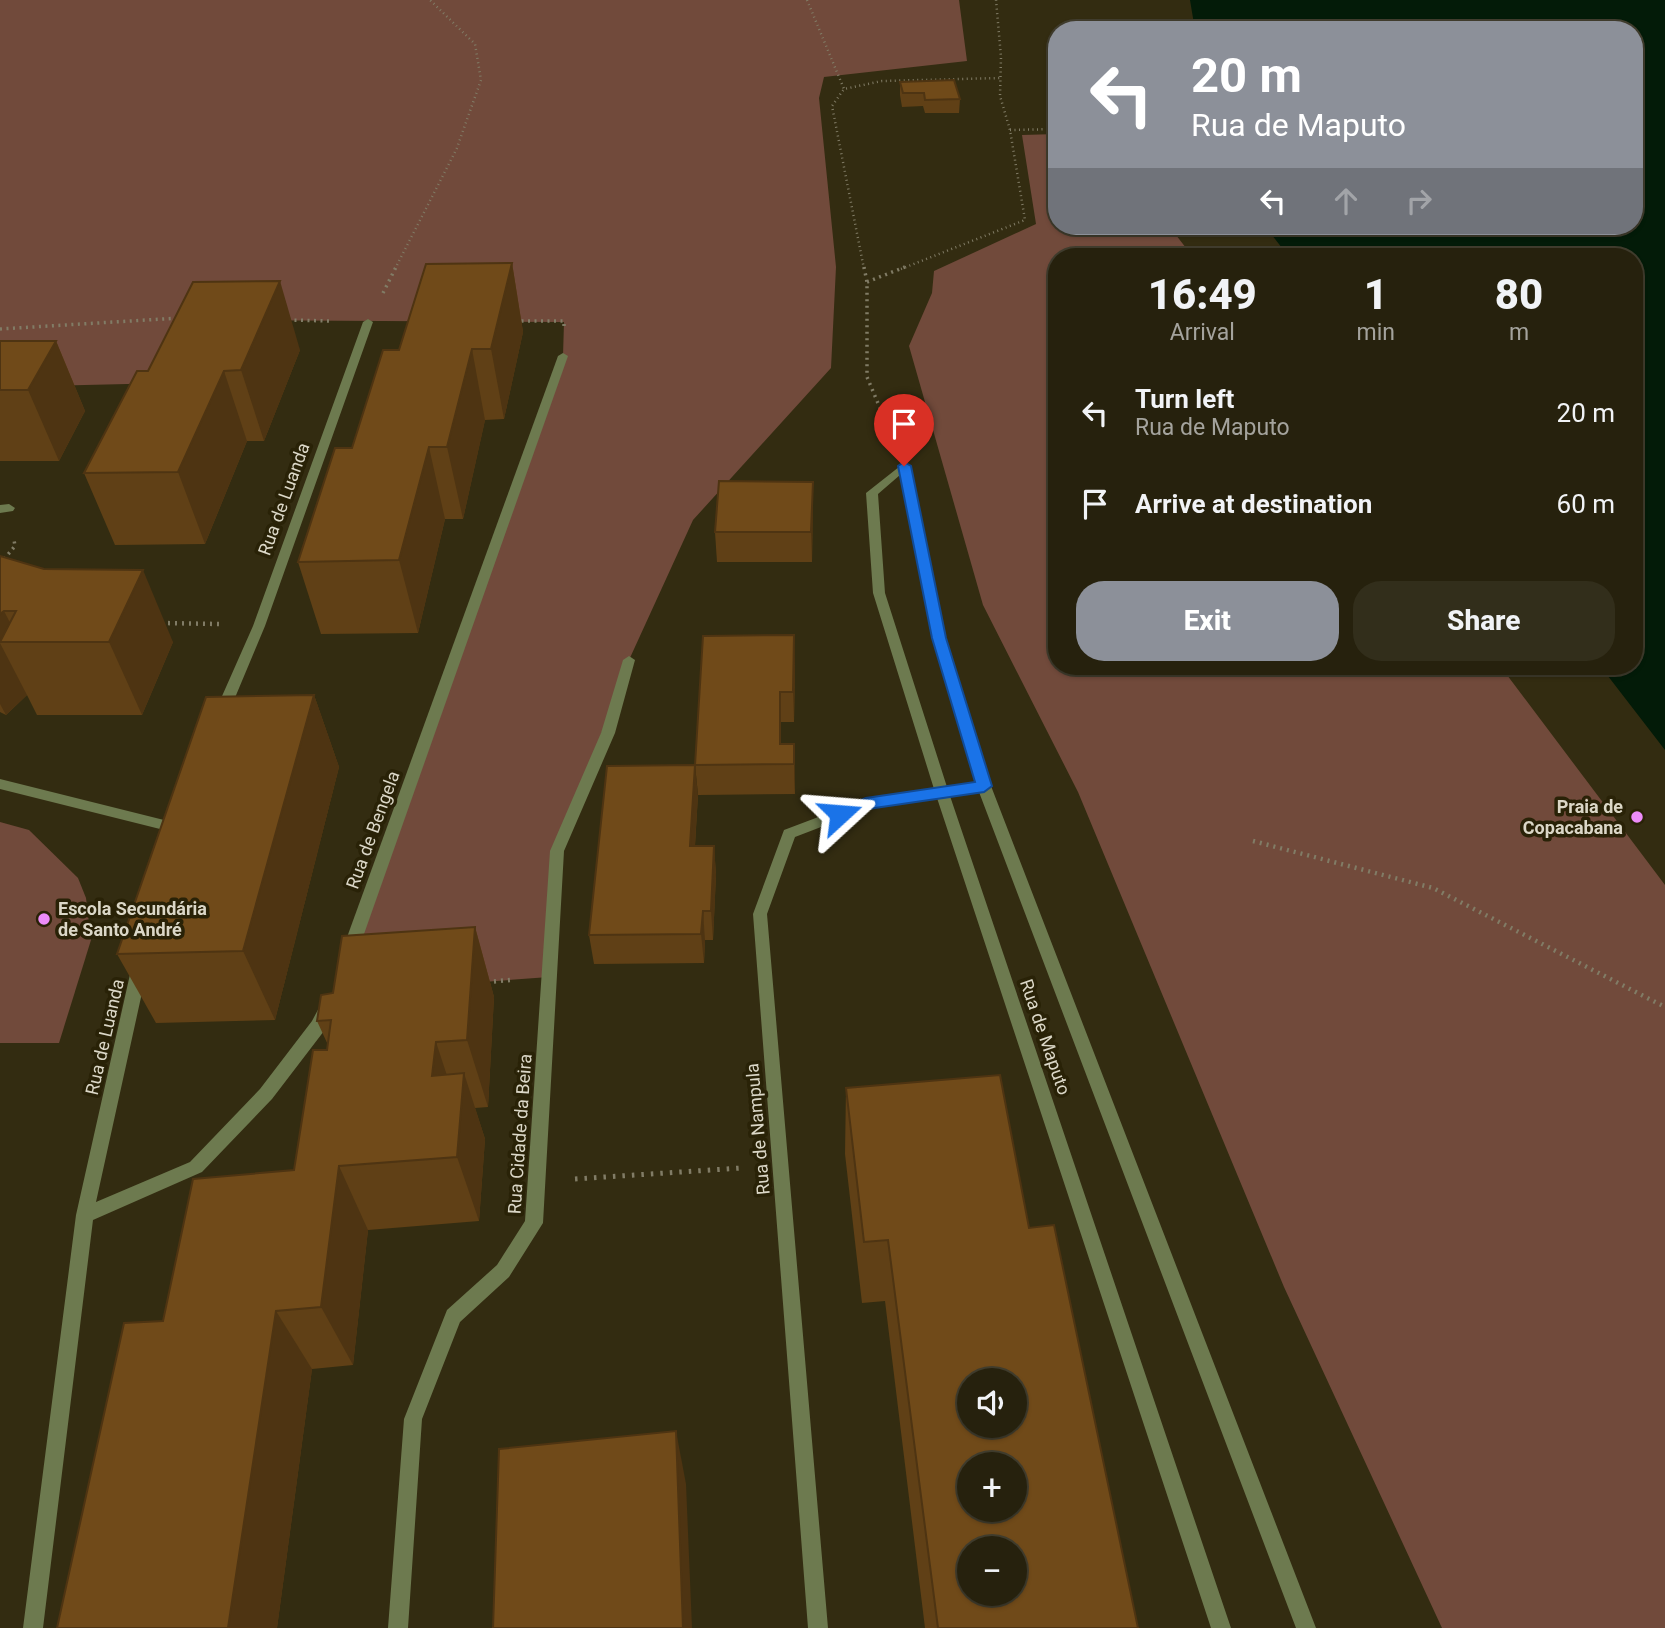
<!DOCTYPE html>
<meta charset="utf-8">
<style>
body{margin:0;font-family:Roboto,sans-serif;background:#322e1b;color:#f1f3f6;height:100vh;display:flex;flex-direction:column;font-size:26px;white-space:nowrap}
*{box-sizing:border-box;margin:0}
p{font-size:23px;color:#a4a39d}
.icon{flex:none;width:38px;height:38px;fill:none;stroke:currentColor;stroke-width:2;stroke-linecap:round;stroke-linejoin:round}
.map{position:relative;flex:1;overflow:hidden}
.details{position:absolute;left:1048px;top:248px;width:595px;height:427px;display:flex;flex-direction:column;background:#26210d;border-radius:28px;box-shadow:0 2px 5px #0004,0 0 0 2px #423e2e}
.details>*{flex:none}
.guide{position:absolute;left:1048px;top:21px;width:595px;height:214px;border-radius:28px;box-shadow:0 2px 5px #0004,0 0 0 2px #423e2e;background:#8c9099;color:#fff;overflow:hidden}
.buttons{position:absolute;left:957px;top:1368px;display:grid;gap:14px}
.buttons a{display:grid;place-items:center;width:70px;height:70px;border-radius:50%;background:#26210d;box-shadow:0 2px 5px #0004,0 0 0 2px #423e2e;font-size:35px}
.pin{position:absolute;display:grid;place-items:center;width:60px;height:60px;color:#fff;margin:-72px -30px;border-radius:50% 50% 50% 0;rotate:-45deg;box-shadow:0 0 7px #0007}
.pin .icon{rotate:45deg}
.me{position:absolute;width:77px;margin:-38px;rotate:71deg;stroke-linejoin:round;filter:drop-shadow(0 0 5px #0008)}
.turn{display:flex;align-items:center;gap:24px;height:147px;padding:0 28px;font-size:32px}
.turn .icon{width:91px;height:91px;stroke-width:2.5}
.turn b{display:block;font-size:49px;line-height:60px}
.lanes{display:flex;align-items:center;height:66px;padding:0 28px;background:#0003;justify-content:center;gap:35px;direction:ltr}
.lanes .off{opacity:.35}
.eta{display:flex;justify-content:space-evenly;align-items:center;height:119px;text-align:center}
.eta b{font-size:42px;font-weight:800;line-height:49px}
.button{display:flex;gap:14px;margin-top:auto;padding:14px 28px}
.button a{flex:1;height:80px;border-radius:28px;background:#8c9099;color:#fff;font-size:28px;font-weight:800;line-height:80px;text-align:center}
.button a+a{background:#322e1b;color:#f1f3f6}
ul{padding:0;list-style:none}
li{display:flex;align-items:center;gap:21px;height:91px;padding:0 28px}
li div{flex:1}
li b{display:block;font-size:26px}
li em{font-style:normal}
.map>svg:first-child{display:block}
</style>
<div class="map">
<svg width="1665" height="1628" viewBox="0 0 1665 1628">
<rect width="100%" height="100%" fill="#332c11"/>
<g fill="#714a3b">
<path d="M0,0H959L967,61L824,77L819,98L836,267L831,368L693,520L629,660L557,851L549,977L335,993L563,356L564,322L204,320L170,383L0,387Z"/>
<path d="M1057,134V226H1169L1193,257H1057V667H1501L1665,885V1628H1442L1284,1287L1078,792L983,605L909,346L932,293L934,271L1036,224L1022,135Z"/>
<path d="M0,822L29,830L78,878L86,898L91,940L59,1043H0Z"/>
</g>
<path fill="#031b08" d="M1190,0H1665V750L1601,667H1634V257H1289L1265,226H1634V30H1195Z"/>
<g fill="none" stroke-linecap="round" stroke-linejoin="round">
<g stroke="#817c66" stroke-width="2.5" stroke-dasharray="1 3.5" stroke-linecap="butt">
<path d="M807,0L844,89"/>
<path d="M1010,130L1057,129"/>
<path d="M395,269L457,148L481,80L475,44L430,0"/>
<path d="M864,269L832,106L844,89L882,81L1000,78"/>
<path d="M901,269L1025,220L1010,130L1000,96L1001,57L996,0"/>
</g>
<g stroke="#817c66" stroke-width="3.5" stroke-dasharray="2 4.5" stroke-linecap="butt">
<path d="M864,267L867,282V377L893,439"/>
<path d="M867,282L905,267"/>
<path d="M383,293L396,267"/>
<path d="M288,320L331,321"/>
<path d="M515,321H564V327"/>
<path d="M0,329L179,318"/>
<path d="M0,564L15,546L14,540"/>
</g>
<g stroke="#817c66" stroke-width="4.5" stroke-dasharray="2 5" stroke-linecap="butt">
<path d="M161,623L219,624"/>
<path d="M1253,841L1433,888L1665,1007"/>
<path d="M487,982L510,980"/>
</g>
<path stroke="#817c66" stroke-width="5" stroke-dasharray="2.5 7" stroke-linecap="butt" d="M575,1179L741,1168"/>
<g fill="#6d7a4f" fill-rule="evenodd">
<path d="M368,319L373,322L265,626L229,712L227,715H217L215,712L253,626L363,322Z"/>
<path d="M563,353L568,356L358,951L355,955L350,957L345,955L342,951L558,356Z"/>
<path d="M904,463L910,466L945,638L991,786L1316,1628H1296L979,792L950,796L1231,1628H1211L937,798L868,809L795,837L767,914L828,1628H808L753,914L784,830L866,799L934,789L873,593L866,493ZM900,475L933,638L976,782L947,787L885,593L878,494Z"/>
<path d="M9,504L15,508L13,511L0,513V505Z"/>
<path d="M629,656L635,660L615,733L564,851L543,1223L509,1277L460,1322L422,1419L408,1628H388L404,1419L447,1310L497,1265L525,1221L550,851L601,733L623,660Z"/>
<path d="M0,779L172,822L177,823L179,827L177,831L172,832L0,789Z"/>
<path d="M139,964L144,966L147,970L96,1202L190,1162L260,1089L312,1021L321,1004L327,1003L333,1004L335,1009L324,1031L272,1099L202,1172L93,1220L43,1628H23L76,1215L131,970L134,966Z"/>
</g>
</g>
<g fill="#604016">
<path d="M900,82L960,99L959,113H925L923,106L902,107L900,95Z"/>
<path d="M512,263L523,332L504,419L485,420L463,519H445L418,633L321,634L298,562L399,350Z"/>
<path d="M0,341H56L85,411L59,461H0Z"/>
<path d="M300,350L264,441H247L205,544L115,545L84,473L148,371Z"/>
<path d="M813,482L812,562H717L715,532Z"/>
<path d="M0,556L173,642L142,715H37L27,695L6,715L0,712Z"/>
<path d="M795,665L794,722H781V744H794L795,794L698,795L695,765Z"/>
<path d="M314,695L339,767L275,1020L156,1023L117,954Z"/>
<path d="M698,795L695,846H714L716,875L713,940H705L704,963L594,964L589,935Z"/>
<path d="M475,927L494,997L488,1107L475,1108L485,1139L479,1221L368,1230L353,1365L312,1369L277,1628H57L163,1321L294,1170L327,1050L328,1045L317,1021L333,993Z"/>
<path d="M846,1088L1029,1228L1138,1628H925L885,1301L862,1303L845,1154Z"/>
</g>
<g fill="#4e3412">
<path d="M512,263L523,332L504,419L491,349Z"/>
<path d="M280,281L300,350L264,441L241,370Z"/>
<path d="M56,341L85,411L59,461L28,390Z"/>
<path d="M472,349L485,420L463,519L447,447Z"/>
<path d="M224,371L247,441L205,544L178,472Z"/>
<path d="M429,447L445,519L418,633L399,560Z"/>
<path d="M813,482V512L812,562L811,532Z"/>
<path d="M143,570L173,642L142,715L109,642Z"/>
<path d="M4,611L20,642H0V614Z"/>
<path d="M794,635L795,665L794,722L793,692Z"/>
<path d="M0,643L27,695L6,715L0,704Z"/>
<path d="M780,692L781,722V764L780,744Z"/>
<path d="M314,695L339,767L275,1020L243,951Z"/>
<path d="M794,744L795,774V794L794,764Z"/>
<path d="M695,765L698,795L693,876L690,846Z"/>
<path d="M714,846L716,875L713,940L711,911Z"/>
<path d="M703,911L705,940L704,963L701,934Z"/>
<path d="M475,927L494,997L488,1107L467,1040Z"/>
<path d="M436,1042L458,1109L432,1076Z"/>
<path d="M464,1073L485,1139L479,1221L457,1157Z"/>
<path d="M339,1166L368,1230L353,1365L321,1307Z"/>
<path d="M276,1311L312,1369L277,1628H228Z"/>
<path d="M676,1431L686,1484L692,1628H683Z"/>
</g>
<g fill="#704a19" stroke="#4e3412" stroke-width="2" fill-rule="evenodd">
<path d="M954,80L960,99L925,100L924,93H903L900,82Z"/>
<path d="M512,263L491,349H472L447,447H429L399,560L298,562L335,448H352L383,350H399L426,264Z"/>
<path d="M280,281L241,370L224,371L178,472L84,473L137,371H148L193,282Z"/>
<path d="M0,341H56L28,390H0Z"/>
<path d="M719,481L813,482L811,532H715Z"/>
<path d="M0,556L44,569L143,570L109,642H0L16,611H4L0,614Z"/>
<path d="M794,635L793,692H780V744H794V764L695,765L703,636Z"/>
<path d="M314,695L243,951L117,954L206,697Z"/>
<path d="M695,765L690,846H714L711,911H703L701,934L589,935L607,766Z"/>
<path d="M475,927L467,1040L436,1042L432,1076L464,1073L457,1157L339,1166L321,1307L276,1311L228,1628H57L124,1323L163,1321L193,1179L294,1170L313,1050H327L331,1020L317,1021L321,995L333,993L342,936Z"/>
<path d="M1000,1075L1029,1228L1054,1225L1138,1628H938L888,1240L864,1242L846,1088ZM970,1381H1015V1426H970ZM970,1465H1015V1510H970ZM970,1549H1015V1594H970Z"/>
<path d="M676,1431L683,1628H493L499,1449Z"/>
</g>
<path fill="#1a73e8" stroke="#114b97" stroke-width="2" d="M904,462L911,466L946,638L992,786L984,792L868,809L840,820L832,814L835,810L866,798L975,782L932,638L898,466Z"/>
<g fill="#ed8cf9" stroke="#292207" stroke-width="2.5">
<circle cx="1637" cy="817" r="7"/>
<circle cx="44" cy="919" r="7"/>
</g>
<g text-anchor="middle" stroke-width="7" stroke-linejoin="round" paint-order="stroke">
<g font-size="18" fill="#dbd7c7" stroke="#292207">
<text transform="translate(284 499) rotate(-70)" y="6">Rua de Luanda</text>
<text transform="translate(373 830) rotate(-70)" y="6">Rua de Bengela</text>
<text transform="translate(105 1037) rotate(-77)" y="6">Rua de Luanda</text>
<text transform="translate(1045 1037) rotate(71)" y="6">Rua de Maputo</text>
<text transform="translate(758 1129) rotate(-95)" y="6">Rua de Nampula</text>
<text transform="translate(520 1134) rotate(-86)" y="6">Rua Cidade da Beira</text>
</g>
<g font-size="18" font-weight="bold" fill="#dbd7c7" stroke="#292207" text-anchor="end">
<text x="1623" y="813">Praia de<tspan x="1623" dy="21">Copacabana</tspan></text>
<text x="58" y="915" text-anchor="start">Escola Secundária<tspan x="58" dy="21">de Santo André</tspan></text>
</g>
</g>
</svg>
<div class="buttons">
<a><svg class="icon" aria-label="sound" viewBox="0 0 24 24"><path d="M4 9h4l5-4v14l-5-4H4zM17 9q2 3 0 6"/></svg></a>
<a>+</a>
<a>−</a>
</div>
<div class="pin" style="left:904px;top:466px;background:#d93025"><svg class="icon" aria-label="arrive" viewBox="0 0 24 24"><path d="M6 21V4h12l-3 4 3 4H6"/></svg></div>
<svg class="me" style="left:840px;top:814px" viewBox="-20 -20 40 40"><path d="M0-17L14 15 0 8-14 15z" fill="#1a73e8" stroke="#fff" stroke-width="4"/></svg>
<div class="guide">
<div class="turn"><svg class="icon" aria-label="left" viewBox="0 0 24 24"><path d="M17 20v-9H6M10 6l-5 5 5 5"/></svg><div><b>20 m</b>Rua de Maputo</div></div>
<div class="lanes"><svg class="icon" aria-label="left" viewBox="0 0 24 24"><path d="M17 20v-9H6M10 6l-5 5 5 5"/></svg><svg class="icon off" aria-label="ahead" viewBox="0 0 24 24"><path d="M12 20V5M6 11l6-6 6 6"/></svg><svg class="icon off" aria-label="right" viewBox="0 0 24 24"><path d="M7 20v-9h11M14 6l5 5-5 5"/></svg></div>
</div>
<section class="details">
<div class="eta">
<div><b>16:49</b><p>Arrival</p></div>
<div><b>1</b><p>min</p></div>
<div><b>80</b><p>m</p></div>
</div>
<ul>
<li><svg class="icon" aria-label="left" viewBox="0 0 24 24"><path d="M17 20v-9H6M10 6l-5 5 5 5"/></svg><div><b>Turn left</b><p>Rua de Maputo</p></div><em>20 m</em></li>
<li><svg class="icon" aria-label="arrive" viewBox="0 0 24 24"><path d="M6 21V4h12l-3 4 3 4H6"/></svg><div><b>Arrive at destination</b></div><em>60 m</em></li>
</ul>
<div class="button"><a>Exit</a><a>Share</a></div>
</section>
</div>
